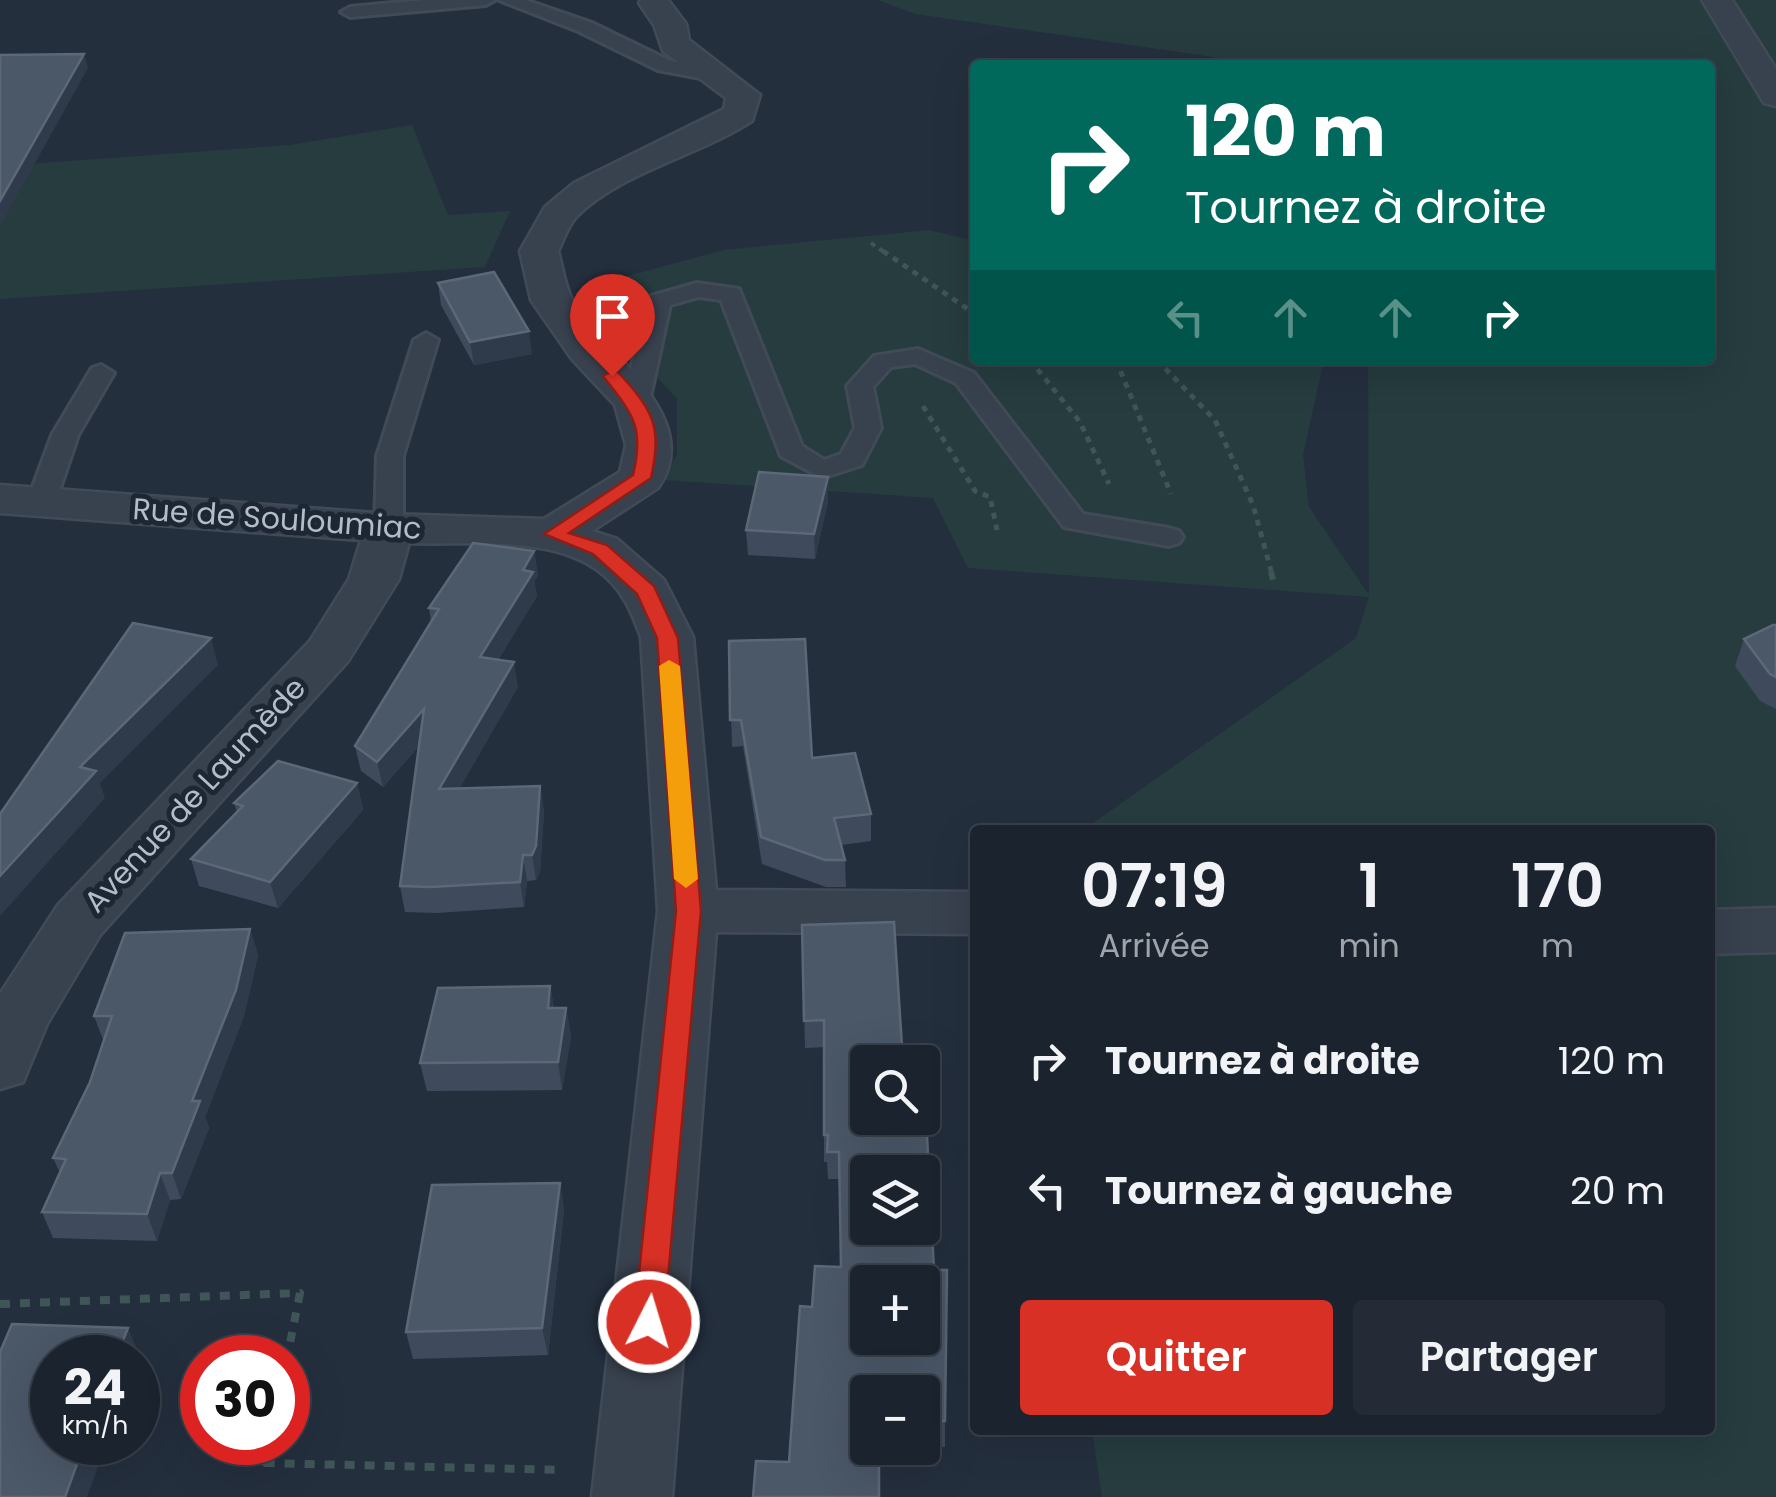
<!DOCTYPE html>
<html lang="fr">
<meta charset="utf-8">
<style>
body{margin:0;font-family:Poppins,sans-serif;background:#242b36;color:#f1f3f6;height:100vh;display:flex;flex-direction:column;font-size:38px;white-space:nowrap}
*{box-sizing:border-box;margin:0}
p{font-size:32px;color:#a0a4aa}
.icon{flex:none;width:55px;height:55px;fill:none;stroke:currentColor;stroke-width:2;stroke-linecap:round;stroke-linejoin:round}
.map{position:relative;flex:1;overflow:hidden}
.details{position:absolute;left:970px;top:825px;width:745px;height:610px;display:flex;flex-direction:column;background:#1b232e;border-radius:10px;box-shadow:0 10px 40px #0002,0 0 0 2px #39404a}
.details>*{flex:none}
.hud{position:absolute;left:970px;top:60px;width:745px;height:305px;border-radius:10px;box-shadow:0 10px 40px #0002,0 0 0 2px #39404a;background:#00695c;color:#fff;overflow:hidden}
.tools{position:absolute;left:850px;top:1045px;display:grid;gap:20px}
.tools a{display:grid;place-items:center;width:90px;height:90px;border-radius:10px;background:#1b232e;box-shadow:0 10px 40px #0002,0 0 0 2px #39404a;font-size:50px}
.speed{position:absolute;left:30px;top:1335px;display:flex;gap:20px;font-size:50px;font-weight:700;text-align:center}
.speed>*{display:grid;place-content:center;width:130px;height:130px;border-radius:50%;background:#1b232e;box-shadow:0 10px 40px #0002,0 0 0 2px #39404a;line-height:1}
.speed small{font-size:25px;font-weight:400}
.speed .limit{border:15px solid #d22;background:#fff;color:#111}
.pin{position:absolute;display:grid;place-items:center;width:85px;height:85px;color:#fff;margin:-102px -42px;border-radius:50% 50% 50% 0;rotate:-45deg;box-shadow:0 0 10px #0007}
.pin .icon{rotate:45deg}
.me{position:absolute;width:110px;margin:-55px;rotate:5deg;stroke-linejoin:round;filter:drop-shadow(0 0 8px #0008)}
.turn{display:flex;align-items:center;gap:35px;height:210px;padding:0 50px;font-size:45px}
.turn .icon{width:130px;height:130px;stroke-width:2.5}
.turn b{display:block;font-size:70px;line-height:85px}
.lanes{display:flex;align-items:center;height:95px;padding:0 50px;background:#0003;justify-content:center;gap:50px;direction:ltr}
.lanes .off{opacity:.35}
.eta{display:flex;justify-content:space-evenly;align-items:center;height:170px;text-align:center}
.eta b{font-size:60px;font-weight:600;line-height:70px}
.action{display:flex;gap:20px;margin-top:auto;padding:20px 50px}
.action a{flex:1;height:115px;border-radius:10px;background:#d93025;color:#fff;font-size:40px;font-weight:600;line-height:115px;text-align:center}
.action a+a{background:#242b36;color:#f1f3f6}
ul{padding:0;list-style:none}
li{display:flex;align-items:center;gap:30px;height:130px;padding:0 50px}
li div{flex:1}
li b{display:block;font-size:38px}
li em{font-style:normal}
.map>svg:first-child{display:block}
</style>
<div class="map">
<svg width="1776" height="1497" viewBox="0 0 1776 1497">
<rect width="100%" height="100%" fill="#242f3e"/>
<g fill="#263c3f">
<path d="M878,0H1776V1497H1102L1092,1430H1710V830H1083L1356,638L1369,597L968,568L933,498L664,480L677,454V398L626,347L620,332V278L724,250L929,230L975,241V360H1324L1303,455L1309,507L1369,595L1368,360H1710V65H1269L915,14Z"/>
<path d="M412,125L448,215L510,211L485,267L0,299V166L290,145Z"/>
</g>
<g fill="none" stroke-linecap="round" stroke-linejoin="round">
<g stroke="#414a57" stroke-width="6">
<g id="service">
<path d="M424,0H495L486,5L350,17L341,12L350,7Z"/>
<path d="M499,0H525L592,23L670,61L722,70L732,76L722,82L658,70L578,31Z"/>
<path d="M697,283L739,289L802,446L824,460L841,454L855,428L847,386L874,356L918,349L974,373L1083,514L1169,528L1179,531L1183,537L1179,543L1169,546L1064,527L956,383L915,364L891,367L873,387L881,428L862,465L822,478L781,456L721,300L698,297L670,305L649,402L645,407H627L623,402L647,301L651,296Z"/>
<path d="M426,333L438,340L403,456V528L399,534H379L375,528L377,456L414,340Z"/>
<path d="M101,365L114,373L78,435L55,503L51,509H31L27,503L52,435L92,368Z"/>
</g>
</g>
<g stroke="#414a57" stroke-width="5">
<g id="minor">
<path d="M641,0H668L686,24L689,40L760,95L752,121C700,155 619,173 577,216C568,225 564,239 558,251C563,268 565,289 574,303C607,355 706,419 658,488L592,531L617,539L664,580L693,637L716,890L975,892V934L716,932L672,1497H592L658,911L641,637C636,625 632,612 625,601C585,529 479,546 409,543L399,579L348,661L100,935L47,1024L23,1082L0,1089V994L58,905L310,641L349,579L361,540L0,513V485L389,514L544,519L620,472L626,445L615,405L572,359L531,300L520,251L545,207L574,183L724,109L726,98L663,51L654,25L639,3Z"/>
<path d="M1702,0H1732L1776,69V106L1764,103Z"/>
<path d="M1776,908V952L1710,954V910Z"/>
</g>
</g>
<path stroke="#3f5557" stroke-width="4" stroke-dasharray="5 5" stroke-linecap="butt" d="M871,243L887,254"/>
<g stroke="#3f5557" stroke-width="5" stroke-dasharray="6 6" stroke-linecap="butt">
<path d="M883,251L975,314"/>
<path d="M1030,360L1080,422L1109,484"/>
<path d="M1116,360L1171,494"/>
<path d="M1157,360L1215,420L1253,505L1272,574"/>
<path d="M923,406L975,491L990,497L997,530"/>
</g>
<path stroke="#3f5557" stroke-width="6" stroke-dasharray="8 8" stroke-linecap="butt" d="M1271,572L1275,587"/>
<g stroke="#3f5557" stroke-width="8" stroke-dasharray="10 10" stroke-linecap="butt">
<path d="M0,1304L300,1293L287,1358"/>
<path d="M270,1442L266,1463L563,1470"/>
</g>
<use href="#service" fill="#38414e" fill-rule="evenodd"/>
<use href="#minor" fill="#38414e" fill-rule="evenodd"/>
</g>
<g fill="#3f4b5c">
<path d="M438,283L532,354L474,365L441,305Z"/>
<path d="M828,501L815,559L748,555L746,530Z"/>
<path d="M534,551L538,576L534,581L537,596L498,660L518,687L459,789L540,786L544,812L540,872L536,880L527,881L524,907L437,913L405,912L400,886L419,746L383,787L361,771L355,746L431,622L429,608Z"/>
<path d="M1776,625V709L1760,701L1735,666L1744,639Z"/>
<path d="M729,641L812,758L871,814V841L841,845L845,860L846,887H826L762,864L743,746L732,747Z"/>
<path d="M357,783L363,810L278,908L199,886L191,859L237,812L234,803Z"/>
<path d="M802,925L868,1062L934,1270L945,1421V1447L922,1446V1392H868L789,1462L812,1307L841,1267L840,1179H828L827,1162H824V1047L805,1048Z"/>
<path d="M250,929L258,955L244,1016L205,1117L209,1128L181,1199L170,1200L157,1241L53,1238L42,1212L60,1173L53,1158L90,1082L104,1042L94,1016Z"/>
<path d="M550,986L554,1008H566L571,1036L562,1090L427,1091L420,1063Z"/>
<path d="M560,1183L564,1210L548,1355L413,1359L406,1332Z"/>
</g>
<g fill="#2f3b4b">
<path d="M84,54L88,68L0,226V201Z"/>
<path d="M529,331L532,354L474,365L470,342Z"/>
<path d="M828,477V501L815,559L814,534Z"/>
<path d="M534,551L538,576L534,581L537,596L484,682L480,657L523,570Z"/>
<path d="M211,638L218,665L100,783L105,798L0,916V876L80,767Z"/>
<path d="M514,662L518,687L444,815L439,789Z"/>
<path d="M424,709L429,734L383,787L377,762Z"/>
<path d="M357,783L363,810L278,908L270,882Z"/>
<path d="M540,786L544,812L540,872L536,880L532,855Z"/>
<path d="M523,855L527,881L524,907L520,882Z"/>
<path d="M250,929L258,955L244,1016L205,1117L209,1128L181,1199L172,1173L192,1101Z"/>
<path d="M550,986L555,1013L548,1008Z"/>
<path d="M566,1008L571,1036L562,1090L558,1062Z"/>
<path d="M160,1173L170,1200L157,1241L147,1214Z"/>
<path d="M560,1183L564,1210L548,1355L542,1328Z"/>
<path d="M128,1328L139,1354L137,1358H116Z"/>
<path d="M85,1442H107L87,1497H65Z"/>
</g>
<g fill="#4b5868" stroke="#5c6777" stroke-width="2.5" fill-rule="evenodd">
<path d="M84,54L0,201V55Z"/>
<path d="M494,272L529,331L470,342L438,283Z"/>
<path d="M759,472L828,477L814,534L746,530Z"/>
<path d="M473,543L534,551L523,570L533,572L480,657L514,662L439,789L540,786L536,846L532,855H523L520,882L431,887L400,886L424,709L377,762L355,746L439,609L429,608Z"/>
<path d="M133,623L211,638L80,767L96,771L0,876V814Z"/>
<path d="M1773,625H1776V677L1770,674L1744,639Z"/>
<path d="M805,639L812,758L855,753L871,814L834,818L845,860H825L761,837L741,720H730L729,641Z"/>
<path d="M278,761L357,783L270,882L191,859L243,806L234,803Z"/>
<path d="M894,922L903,1062H868V1118H922L924,1078L934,1270H947L945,1421L922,1420V1392H868V1448H879V1497H753L756,1461L789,1462L800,1306L812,1307L815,1266L841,1267L839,1152H827L828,1135H824V1020L804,1021L802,925ZM868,1172H922V1228H868ZM868,1282H922V1338H868Z"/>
<path d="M250,929L236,990L192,1101H200L172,1173H160L147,1214L42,1212L66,1159L53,1158L90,1082L112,1016H94L125,933Z"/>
<path d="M550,986L548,1008H566L558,1062L420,1063L438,988Z"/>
<path d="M560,1183L542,1328L406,1332L432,1185Z"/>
<path d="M12,1324L128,1328L116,1358H52V1442H85L65,1497H0V1352Z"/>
</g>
<path fill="#d93025" stroke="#8d1f18" stroke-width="2.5" d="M612,371L618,372C653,410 663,427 651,478L569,533L607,545L654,586L678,638L701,911L664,1322L660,1332L649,1335L638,1332L634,1322L676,911L657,638L637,594L593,554L544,534L633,475C645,427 632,413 603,376Z"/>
<path fill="#f59e0b" d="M669,660L680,666L698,879L686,888L674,879L659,666Z"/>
<g text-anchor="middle" stroke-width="10" stroke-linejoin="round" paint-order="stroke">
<g font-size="30" fill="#b4bcc9" stroke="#1d2633">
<text transform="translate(277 519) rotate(4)" y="10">Rue de Souloumiac</text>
<text transform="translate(195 795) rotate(-47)" y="10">Avenue de Laumède</text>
</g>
</g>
</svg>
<div class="tools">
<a><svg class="icon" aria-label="search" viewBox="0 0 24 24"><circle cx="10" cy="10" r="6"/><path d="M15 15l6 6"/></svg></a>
<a><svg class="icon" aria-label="layers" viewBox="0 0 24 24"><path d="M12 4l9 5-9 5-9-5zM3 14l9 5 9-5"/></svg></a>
<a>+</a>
<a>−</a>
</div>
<div class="speed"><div>24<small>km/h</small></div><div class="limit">30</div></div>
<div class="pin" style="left:612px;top:376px;background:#d93025"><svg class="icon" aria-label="arrive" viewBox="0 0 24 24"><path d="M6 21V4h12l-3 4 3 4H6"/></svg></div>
<svg class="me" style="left:649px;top:1322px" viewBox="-20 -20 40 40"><circle r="17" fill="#d93025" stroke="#fff" stroke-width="3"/><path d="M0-11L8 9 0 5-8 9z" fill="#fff"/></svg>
<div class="hud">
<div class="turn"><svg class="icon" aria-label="right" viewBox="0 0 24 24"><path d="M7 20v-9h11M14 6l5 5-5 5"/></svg><div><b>120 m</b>Tournez à droite</div></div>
<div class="lanes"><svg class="icon off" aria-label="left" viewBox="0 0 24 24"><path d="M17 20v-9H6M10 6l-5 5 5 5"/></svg><svg class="icon off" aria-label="ahead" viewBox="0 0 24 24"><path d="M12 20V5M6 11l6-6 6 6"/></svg><svg class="icon off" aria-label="ahead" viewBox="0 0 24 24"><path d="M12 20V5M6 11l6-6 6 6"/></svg><svg class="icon" aria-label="right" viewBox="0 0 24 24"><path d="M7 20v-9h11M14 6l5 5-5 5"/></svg></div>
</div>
<section class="details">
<div class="eta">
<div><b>07:19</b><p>Arrivée</p></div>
<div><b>1</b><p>min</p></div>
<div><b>170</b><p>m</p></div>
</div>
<ul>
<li><svg class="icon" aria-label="right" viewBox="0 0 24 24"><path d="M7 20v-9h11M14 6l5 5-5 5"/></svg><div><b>Tournez à droite</b></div><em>120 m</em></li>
<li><svg class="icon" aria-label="left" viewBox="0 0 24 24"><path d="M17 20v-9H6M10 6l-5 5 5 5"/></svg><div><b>Tournez à gauche</b></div><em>20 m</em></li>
</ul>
<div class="action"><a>Quitter</a><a>Partager</a></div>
</section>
</div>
